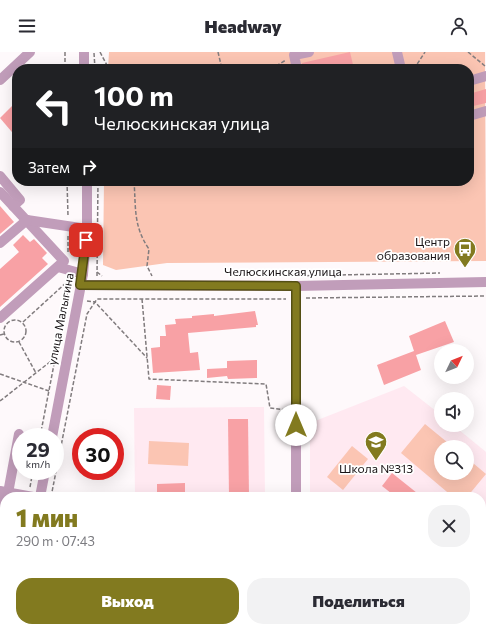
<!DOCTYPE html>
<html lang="ru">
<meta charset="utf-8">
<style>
body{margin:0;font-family:Commissioner,sans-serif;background:#f2f2f3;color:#2b2b33;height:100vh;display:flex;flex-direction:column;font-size:15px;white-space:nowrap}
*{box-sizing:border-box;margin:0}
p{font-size:13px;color:#7c7c81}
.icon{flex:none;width:22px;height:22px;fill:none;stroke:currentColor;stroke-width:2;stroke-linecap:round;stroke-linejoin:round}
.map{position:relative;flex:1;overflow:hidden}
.panel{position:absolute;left:0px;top:440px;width:486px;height:140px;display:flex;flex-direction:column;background:#fff;border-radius:16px 16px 0 0;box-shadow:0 4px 16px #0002}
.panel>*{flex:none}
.hud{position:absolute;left:12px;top:12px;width:462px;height:122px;border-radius:16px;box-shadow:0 4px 16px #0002;background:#202124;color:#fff;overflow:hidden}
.needle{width:26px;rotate:47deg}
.buttons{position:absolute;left:434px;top:292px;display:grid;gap:8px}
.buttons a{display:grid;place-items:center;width:40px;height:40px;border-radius:50%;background:#fff;box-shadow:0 4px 16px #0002;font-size:20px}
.speed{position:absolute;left:12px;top:376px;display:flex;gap:8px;font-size:20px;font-weight:700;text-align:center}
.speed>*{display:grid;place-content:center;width:52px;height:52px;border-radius:50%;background:#fff;box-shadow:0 4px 16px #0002;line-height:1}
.speed small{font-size:10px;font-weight:400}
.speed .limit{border:6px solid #d22;background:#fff;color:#111}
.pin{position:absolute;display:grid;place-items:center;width:34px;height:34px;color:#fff;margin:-17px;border-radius:8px;box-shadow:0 2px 6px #0006}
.me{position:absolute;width:44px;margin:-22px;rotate:0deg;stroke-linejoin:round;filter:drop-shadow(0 0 3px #0008)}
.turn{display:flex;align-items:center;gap:14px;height:84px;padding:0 16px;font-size:18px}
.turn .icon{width:52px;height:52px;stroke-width:2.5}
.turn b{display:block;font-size:28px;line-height:34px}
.then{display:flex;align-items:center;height:38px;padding:0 16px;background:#0003;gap:8px;font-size:15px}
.round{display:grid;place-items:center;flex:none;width:42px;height:42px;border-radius:16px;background:#f2f2f3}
.overview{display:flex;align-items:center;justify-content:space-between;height:68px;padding:0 16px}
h1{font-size:24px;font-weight:800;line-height:30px;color:#827a1f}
.cta{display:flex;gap:8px;margin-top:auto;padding:8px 16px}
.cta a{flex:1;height:46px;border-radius:16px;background:#827a1f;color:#fff;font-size:16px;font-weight:800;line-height:46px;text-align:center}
.cta a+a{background:#f2f2f3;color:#2b2b33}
header{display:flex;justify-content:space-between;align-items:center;height:52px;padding:0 16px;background:#fff;font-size:18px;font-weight:800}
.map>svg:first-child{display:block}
</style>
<header><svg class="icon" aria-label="menu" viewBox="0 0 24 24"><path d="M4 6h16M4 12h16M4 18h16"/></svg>Headway<svg class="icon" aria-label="person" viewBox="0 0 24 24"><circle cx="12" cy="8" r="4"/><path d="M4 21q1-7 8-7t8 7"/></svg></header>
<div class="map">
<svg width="486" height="580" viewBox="0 0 486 580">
<rect width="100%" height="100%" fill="#fef9fb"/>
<g fill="#ffe9f1" fill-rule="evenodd">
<path d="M404,334L441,363V373H453L486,400V487L481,493V445H310V371ZM441,395H467V421H441Z"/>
<path d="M264,355L265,445H135L134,356Z"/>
<path d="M126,575H267L268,580H126Z"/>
</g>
<g fill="#fbc5b3">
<path d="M109,0H485L486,209L167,211L116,218L103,213L104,129H469V17H108Z"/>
<path d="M425,372L453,395H441V421H467V406L486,422L467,445H453L401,401Z"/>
<path d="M149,389L189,391L188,414L148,412Z"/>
<path d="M352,394L368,407L343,438L327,425Z"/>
</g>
<g fill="#f8a1a5">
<path d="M350,0L354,17H303L302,11Z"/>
<path d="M486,37V51L469,55V42Z"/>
<path d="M17,49V86L0,66Z"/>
<path d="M0,154L14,170L0,182Z"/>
<path d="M23,183L30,190L34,187L47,201L42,206L48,212L0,255V217L19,200L13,193Z"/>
<path d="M255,259L258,273H256V275L188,281L190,301L198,300L200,318L153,321L151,296L160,295V284H166L165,273L176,272L175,267L192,266V264L214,262V264Z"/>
<path d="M445,269L454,290L416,303L421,318L384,333L377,313L414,299L409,284Z"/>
<path d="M257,308V326L228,327L227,324L207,326V317L227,316V309Z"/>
<path d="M157,333L171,334L170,348L156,347Z"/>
<path d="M228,367H248L249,445H229Z"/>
<path d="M392,421L422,445H396L382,434Z"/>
<path d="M185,431V445H157V432Z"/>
</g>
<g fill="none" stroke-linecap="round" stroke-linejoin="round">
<g stroke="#817c7e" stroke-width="1.5" stroke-dasharray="4 2" stroke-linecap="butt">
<path d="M65,0V17"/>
<path d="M100,0L109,17"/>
<path d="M218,0L222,17"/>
<path d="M468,0L485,14"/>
<path d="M94,1L95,17"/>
<path d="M271,17L286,8"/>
<path d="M414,17L425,0"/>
<path d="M67,129L68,164"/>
<path d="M134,129C136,155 133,174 149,197L147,214L152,224"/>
<path d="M68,184V200"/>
<path d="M97,220L102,224"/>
<path d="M97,224L98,129"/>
<path d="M288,224L440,221"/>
<path d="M306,246L486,244"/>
<path d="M142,247L149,327L266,332L270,356L286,358"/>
<path d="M87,249L95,250L97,247H286"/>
<circle cx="15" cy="279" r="11"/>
<path d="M23,270L68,229"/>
<path d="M0,283L4,282"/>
<path d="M19,290L36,321"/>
<path d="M0,322L49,339"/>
<path d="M0,349L55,306"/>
<path d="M40,385L67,245L68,228"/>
<path d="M30,435L33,419"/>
<path d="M51,445L87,262L95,250L147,306"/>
<path d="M308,575V580"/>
<path d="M360,575L365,580"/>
<path d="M3,580L5,571"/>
</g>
<g stroke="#c19dba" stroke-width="10">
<path d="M84,0V17"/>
<path d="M397,0L401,17"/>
<path d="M297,17L294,3L309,0"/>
<path d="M0,28L30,0"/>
<path d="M469,29L486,24"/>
<path d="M469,64L486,59"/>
<path d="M0,124L20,148L13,154"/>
<path d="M0,140L64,209L0,266"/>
<path d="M27,168L87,177"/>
<path d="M0,191L27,168"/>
<path d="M58,215L83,222"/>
<path d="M80,233L296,234L486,230"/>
<path d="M52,385L83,222L87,177V129"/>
<path d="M0,439L33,445"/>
<path d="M8,441L19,382"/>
<path d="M40,445L45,419"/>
<path d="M296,445V234"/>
<path d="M0,451L3,440"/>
<path d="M481,513L486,507"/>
<path d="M0,534L5,532"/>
<path d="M295,575V580"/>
<path d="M16,580L17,575"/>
<path d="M410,580L415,575"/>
</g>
</g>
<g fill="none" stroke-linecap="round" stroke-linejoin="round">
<g stroke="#544f14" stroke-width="10">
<path id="route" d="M86,188L80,233L296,234V373"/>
</g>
<use href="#route" stroke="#827a1f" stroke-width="7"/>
</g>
<defs>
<g id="bus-pin" transform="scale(1.15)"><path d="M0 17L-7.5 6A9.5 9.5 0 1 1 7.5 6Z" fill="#827a1f" stroke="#fff"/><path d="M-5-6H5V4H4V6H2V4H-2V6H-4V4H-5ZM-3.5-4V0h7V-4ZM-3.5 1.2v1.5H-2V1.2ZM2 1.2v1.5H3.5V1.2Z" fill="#fff"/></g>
<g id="school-pin" transform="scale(1.15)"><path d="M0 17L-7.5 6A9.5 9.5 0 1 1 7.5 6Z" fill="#827a1f" stroke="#fff"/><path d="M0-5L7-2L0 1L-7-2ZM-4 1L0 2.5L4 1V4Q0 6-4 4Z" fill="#fff"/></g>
</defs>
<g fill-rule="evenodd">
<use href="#bus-pin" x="465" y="197"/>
<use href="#school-pin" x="376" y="390"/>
</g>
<g text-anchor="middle" stroke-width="3.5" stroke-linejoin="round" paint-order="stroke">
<g font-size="12" fill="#181315" stroke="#fff" text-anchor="end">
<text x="450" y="194">Центр<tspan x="450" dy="14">образования</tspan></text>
<text x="376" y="421" text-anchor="middle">Школа №313</text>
</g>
<g font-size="12" fill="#181315" stroke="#fff">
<text x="283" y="224">Челюскинская улица</text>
<text transform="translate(61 267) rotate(-79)" y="4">улица Малыгина</text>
</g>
</g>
</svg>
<div class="buttons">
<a><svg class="needle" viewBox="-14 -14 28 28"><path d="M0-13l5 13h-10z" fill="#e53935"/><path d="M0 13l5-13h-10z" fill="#7c7c81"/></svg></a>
<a><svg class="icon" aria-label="sound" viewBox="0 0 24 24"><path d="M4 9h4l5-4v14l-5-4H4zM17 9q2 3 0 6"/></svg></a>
<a><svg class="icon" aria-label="search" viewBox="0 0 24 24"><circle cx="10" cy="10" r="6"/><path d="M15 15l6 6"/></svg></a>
</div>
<div class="speed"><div>29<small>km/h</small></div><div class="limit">30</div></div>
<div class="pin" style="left:86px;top:188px;background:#d93025"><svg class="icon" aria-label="arrive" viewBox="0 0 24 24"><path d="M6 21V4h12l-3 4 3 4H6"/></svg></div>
<svg class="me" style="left:296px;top:373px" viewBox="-20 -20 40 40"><circle r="19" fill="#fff"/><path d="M0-13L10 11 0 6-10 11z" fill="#827a1f"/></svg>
<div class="hud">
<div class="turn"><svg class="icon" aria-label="left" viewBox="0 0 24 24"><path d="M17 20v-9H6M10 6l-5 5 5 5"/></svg><div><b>100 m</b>Челюскинская улица</div></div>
<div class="then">Затем<svg class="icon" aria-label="right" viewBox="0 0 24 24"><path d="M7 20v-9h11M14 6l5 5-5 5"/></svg></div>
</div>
<section class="panel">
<div class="overview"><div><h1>1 мин</h1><p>290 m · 07:43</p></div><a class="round"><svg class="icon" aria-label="close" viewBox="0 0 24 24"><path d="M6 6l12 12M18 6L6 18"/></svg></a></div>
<div class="cta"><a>Выход</a><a>Поделиться</a></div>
</section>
</div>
